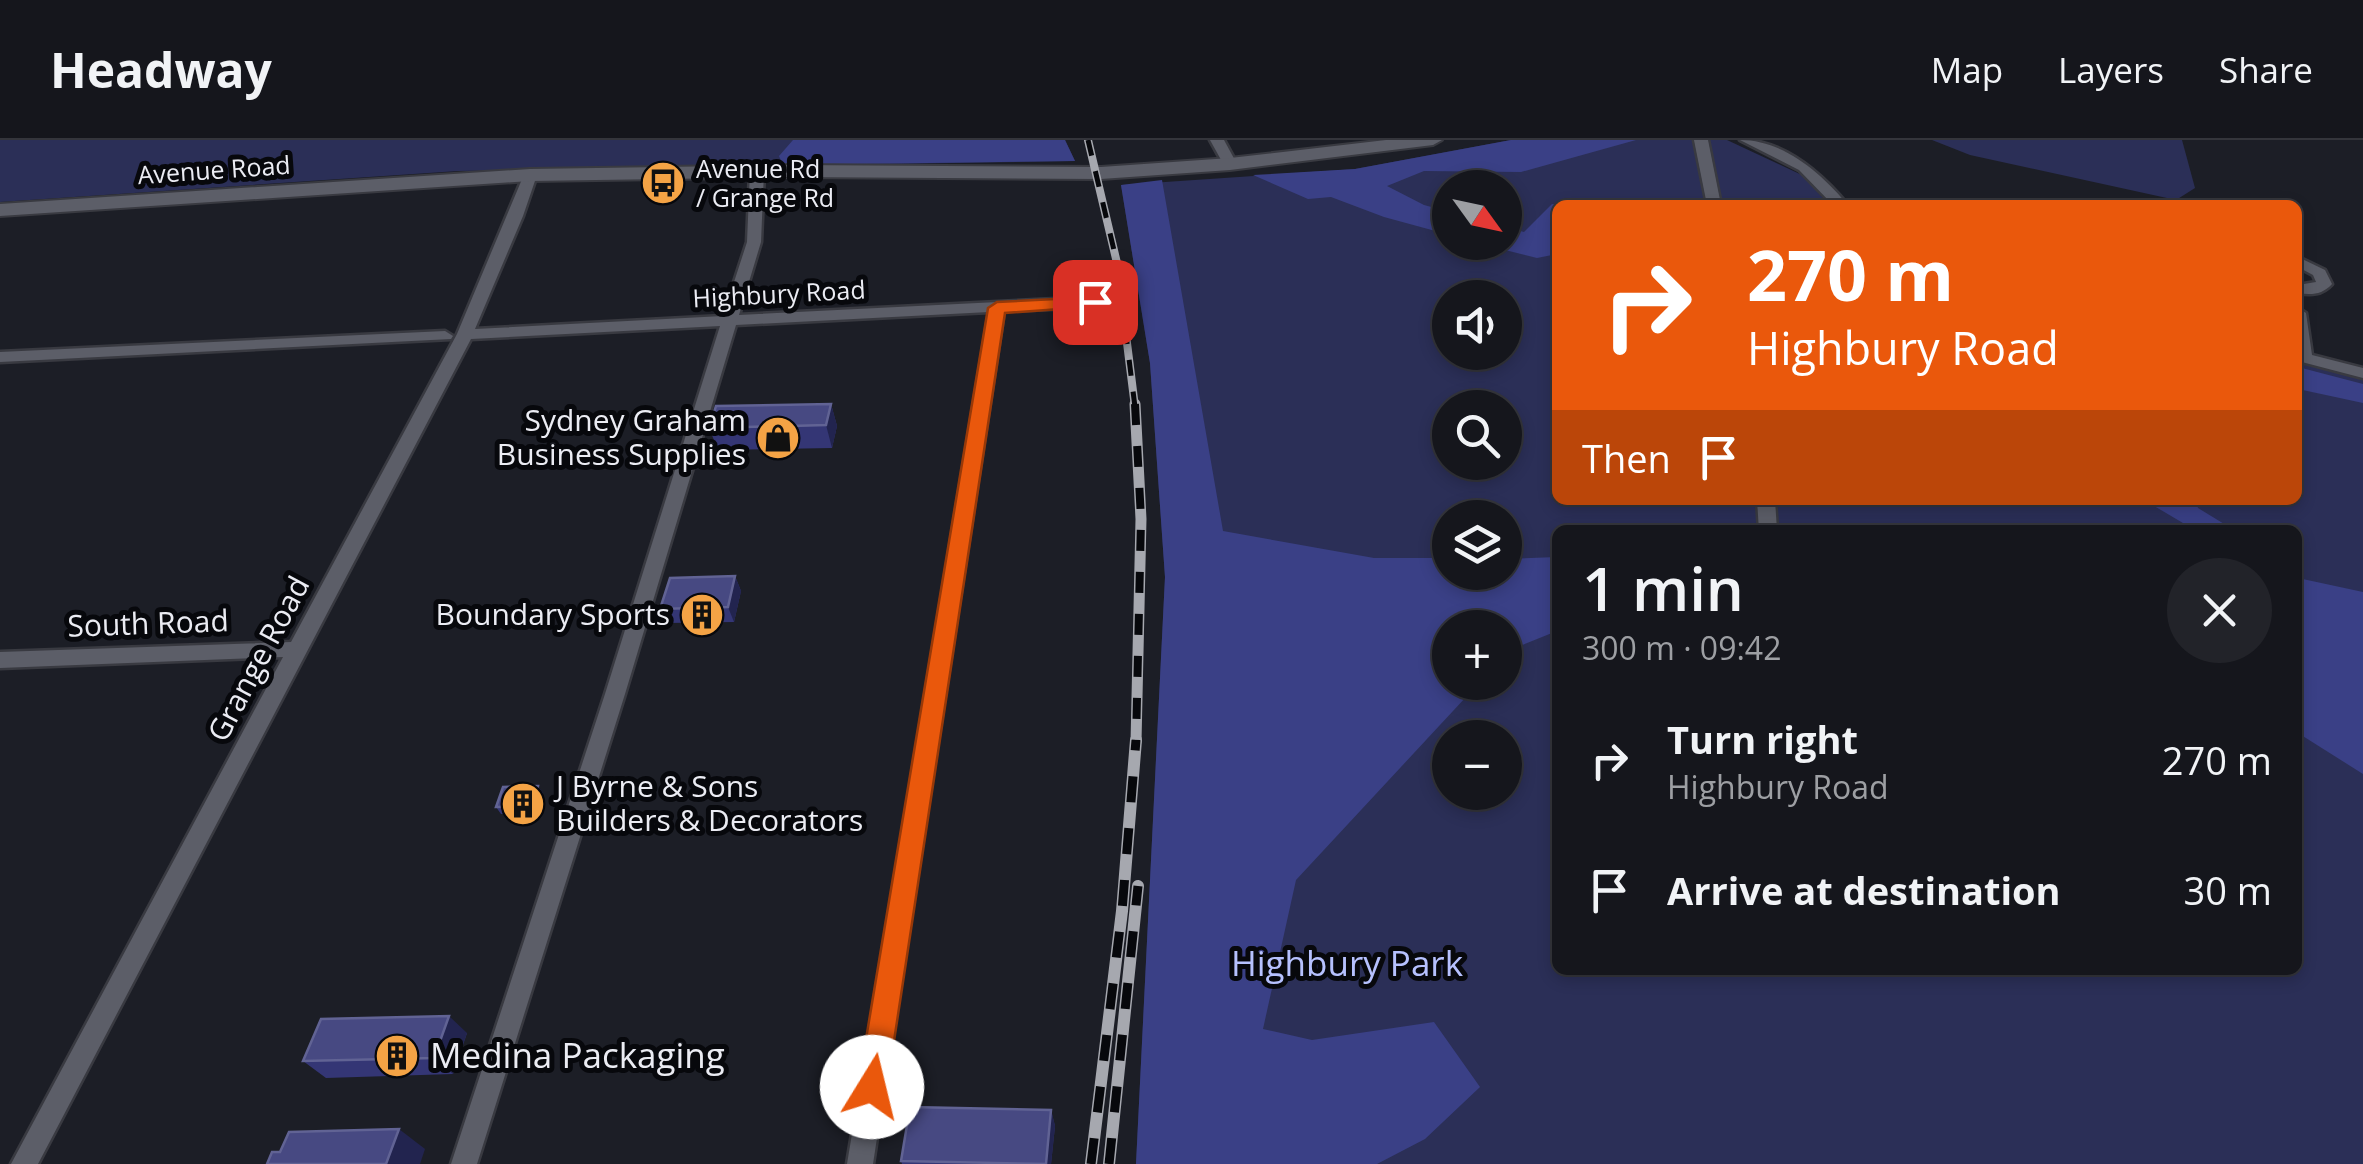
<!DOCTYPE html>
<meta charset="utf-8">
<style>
body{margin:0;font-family:"Open Sans",sans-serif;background:#222329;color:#f1f3f6;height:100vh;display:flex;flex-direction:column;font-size:38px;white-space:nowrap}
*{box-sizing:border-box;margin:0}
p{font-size:32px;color:#9d9fa3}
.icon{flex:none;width:55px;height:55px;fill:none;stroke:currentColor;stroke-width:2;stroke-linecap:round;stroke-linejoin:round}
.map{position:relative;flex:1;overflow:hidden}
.side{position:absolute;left:1552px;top:385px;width:750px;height:450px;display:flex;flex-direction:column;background:#15161c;border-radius:15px;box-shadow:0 5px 15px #0003,0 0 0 2px #34353b}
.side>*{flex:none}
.top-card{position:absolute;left:1552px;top:60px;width:750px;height:305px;border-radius:15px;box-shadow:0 5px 15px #0003,0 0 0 2px #34353b;background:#ea580c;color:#fff;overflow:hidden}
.needle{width:65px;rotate:123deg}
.tools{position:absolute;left:1432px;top:30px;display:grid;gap:20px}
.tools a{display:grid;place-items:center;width:90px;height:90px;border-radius:50%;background:#15161c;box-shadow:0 5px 15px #0003,0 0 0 2px #34353b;font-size:50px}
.pin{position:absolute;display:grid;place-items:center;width:85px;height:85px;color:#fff;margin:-42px;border-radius:20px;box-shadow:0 5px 15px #0006}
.me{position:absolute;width:110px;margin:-55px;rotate:9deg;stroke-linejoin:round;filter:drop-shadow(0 0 8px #0008)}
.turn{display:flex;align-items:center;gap:35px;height:210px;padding:0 30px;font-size:45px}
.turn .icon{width:130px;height:130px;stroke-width:2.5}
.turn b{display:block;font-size:70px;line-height:85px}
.then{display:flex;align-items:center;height:95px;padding:0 30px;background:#0003;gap:20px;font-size:38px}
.round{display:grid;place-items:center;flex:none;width:105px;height:105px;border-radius:52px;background:#222329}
.overview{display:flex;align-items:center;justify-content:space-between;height:170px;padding:0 30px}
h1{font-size:60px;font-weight:600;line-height:75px}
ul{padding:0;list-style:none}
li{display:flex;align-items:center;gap:30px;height:130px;padding:0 30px}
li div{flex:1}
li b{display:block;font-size:38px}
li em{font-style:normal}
header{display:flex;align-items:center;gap:60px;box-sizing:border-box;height:140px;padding:0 50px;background:#15161c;border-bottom:2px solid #34353b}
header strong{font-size:48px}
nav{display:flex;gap:55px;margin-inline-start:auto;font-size:35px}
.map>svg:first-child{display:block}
</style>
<header>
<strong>Headway</strong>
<nav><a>Map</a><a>Layers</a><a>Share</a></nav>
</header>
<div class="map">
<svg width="2363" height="1024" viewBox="0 0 2363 1024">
<rect width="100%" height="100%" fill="#1c1e26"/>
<g fill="#2b2f57" fill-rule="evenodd">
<path d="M0,0H1065L1075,21L458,31L0,62Z"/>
<path d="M1511,0H1727L1804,36L1829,65H1558V360H2298V222L2363,239V1024H1136L1165,437L1150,223L1121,45L1355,29ZM1450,48H1505V102H1450ZM1450,158H1505V212H1450ZM1450,268H1505V322H1450ZM1450,378H1505V432H1450ZM1558,390H2298V830H1558ZM1450,488H1505V542H1450ZM1450,598H1505V652H1450Z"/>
<path d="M1932,0H2182L2195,48L2176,60L1970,15Z"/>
</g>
<g fill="#3a4086">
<path d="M793,0H1065L1075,21L783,25L779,16Z"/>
<path d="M1511,0H1636L1521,32L1424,31L1387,46L1424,65L1450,72V95L1384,77L1331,57L1308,59L1253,35L1355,29Z"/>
<path d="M1162,40L1223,391L1374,418H1450V432H1505V419L1557,417V491L1505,512V488H1450V542L1479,543L1296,740L1263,889L1312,900L1434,882L1480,947L1425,999L1377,1024H1136L1165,437L1150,223L1121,45Z"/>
<path d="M1552,64L1558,65L1557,114L1537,118L1477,103L1505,102V87L1524,92Z"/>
<path d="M2298,227L2363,244V263L2298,249Z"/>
<path d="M2144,360H2195L2198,368L2234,390L2183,383Z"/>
<path d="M2298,438L2363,452V634L2298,593Z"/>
</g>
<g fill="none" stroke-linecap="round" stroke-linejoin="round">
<g stroke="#393a41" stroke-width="5">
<g id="street">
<path d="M1210,0H1224L1237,24L1235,27H1225Z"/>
<path d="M1694,0H1708L1721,65H1707Z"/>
<path d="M1740,0C1784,0 1821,33 1848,65H1833L1799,30Z"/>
<path d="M757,27L764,31L761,102L739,175L1095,157L1103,162L1095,167L1004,171L873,1024H847L989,172L736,185L625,554L477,1024H451L605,554L720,186L471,199L38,1024H11L283,517L0,528V512L291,502L457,194L525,32L537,35L523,76L475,189L723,176L747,102L750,31Z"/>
<path d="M2298,117L2325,130L2332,144C2322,155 2311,155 2298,153V145L2316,142L2313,135L2298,127Z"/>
<path d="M2298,168L2306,173L2312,215L2363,228V238L2298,221Z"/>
<path d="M445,191L453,196L451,199L0,222V212Z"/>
<path d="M1757,360H1775L1777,390H1759Z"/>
</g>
</g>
<g stroke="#393a41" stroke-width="4">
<path id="secondary" d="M1386,0H1442L1433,5L1230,30L1101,39L792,37L530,41L0,76V64L530,29L792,25L1101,27L1230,18Z"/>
</g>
<use href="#street" fill="#5c5e68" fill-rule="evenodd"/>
<use href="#secondary" fill="#5c5e68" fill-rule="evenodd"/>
<g stroke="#a6a8af" stroke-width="8">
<path id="rail-far2" d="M1088,0L1117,123L1135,267"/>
</g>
<g stroke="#a6a8af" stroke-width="11">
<path id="rail-far1" d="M1135,264L1141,379L1136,602"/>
</g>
<g stroke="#a6a8af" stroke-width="12">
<g id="rail">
<path d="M1091,1024L1122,771L1136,600"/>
<path d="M1109,1024L1138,746"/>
</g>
</g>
<use href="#rail-far2" stroke="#07080c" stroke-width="5" stroke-dasharray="16" stroke-linecap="butt"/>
<use href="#rail-far1" stroke="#07080c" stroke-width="8" stroke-dasharray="21" stroke-linecap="butt"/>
<use href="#rail" stroke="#07080c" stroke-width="9" stroke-dasharray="26" stroke-linecap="butt"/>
</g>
<g fill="#343675">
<path d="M831,264L837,286L832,308L718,310L709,288Z"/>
<path d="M735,436L741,451L734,482L667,483L660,469Z"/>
<path d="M543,653L539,673L501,674L496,667Z"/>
<path d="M467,893L453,934L326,938L303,921Z"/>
<path d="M1051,970L1055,986L1051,1024H902L901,1021Z"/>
</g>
<g fill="#22244f">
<path d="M831,264L837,286L832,308L826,285Z"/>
<path d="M735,436L741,451L734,482L728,467Z"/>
<path d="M538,646L543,653L539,673L534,666Z"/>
<path d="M449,876L467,893L453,934L434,918Z"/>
<path d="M1051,970L1055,986L1051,1024H1046Z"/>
<path d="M399,989L425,1009L420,1024H386Z"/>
</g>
<g fill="#474982" stroke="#616394" stroke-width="2.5">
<path d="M831,264L826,285L709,288L716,266Z"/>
<path d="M735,436L728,467L660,469L670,438Z"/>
<path d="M538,646L534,666L496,667L503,647Z"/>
<path d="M449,876L434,918L303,921L321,879Z"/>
<path d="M910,967L1051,970L1046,1024L901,1021Z"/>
<path d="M399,989L386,1024H267L272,1012H280L289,992Z"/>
</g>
<path fill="#ea580c" stroke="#983908" stroke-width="2.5" d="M1095,157L1101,159V166L1005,173L887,947L883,957L872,961L862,957L858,947L988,168L997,162Z"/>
<defs>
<g id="bus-disc" transform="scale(2.25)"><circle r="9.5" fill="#f4a345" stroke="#07080c"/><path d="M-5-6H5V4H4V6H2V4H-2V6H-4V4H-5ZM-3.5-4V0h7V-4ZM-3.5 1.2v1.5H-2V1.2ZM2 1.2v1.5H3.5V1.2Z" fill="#111"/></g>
<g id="shop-disc" transform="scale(2.25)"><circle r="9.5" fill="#f4a345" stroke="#07080c"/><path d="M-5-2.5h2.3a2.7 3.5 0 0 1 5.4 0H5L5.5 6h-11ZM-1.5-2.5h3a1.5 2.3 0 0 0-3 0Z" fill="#111"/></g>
<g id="building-disc" transform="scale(2.25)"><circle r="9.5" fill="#f4a345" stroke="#07080c"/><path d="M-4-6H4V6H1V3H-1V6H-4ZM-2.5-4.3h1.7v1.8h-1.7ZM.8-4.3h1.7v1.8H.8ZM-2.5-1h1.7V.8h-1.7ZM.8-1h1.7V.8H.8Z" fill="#111"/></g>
</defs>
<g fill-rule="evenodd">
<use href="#bus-disc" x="663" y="43"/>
<use href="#shop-disc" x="778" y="298"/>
<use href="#building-disc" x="702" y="475"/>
<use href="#building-disc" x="523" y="664"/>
<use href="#building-disc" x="397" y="916"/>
</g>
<g text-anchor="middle" stroke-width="10" stroke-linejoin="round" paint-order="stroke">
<g font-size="25" fill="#ebecf3" stroke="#07080c" text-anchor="start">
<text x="696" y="38">Avenue Rd<tspan x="696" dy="29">/ Grange Rd</tspan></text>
</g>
<g font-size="25" fill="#ebecf3" stroke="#07080c">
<text transform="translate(214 30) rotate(-4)" y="9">Avenue Road</text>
<text transform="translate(779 154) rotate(-3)" y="9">Highbury Road</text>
</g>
<g font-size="30" fill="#ebecf3" stroke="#07080c" text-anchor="end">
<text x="746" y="291">Sydney Graham<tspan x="746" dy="34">Business Supplies</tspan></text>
<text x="670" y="485">Boundary Sports</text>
<text x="556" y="657" text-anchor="start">J Byrne &amp; Sons<tspan x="556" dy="34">Builders &amp; Decorators</tspan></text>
</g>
<g font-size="30" fill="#ebecf3" stroke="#07080c">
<text transform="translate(148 484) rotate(-2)" y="10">South Road</text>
<text transform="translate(259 519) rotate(-62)" y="10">Grange Road</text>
</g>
<g font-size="35" fill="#b6c1fe" stroke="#07080c">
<text x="1347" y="836">Highbury Park</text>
</g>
<g font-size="35" fill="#ebecf3" stroke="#07080c" text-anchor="start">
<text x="430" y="928">Medina Packaging</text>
</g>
</g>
</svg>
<div class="tools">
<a><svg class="needle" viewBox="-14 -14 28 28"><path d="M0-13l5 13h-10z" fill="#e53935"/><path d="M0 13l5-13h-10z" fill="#9d9fa3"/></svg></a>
<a><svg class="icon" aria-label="sound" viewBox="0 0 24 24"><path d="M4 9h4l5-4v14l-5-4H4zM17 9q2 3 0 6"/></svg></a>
<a><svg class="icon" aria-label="search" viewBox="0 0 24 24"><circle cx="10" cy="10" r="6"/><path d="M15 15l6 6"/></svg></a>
<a><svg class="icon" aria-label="layers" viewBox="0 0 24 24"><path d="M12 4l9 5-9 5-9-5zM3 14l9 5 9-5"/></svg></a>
<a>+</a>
<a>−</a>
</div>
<div class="pin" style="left:1095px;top:162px;background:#d93025"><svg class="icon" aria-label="arrive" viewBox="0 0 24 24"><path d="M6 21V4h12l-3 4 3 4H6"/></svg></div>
<svg class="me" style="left:872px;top:947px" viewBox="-20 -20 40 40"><circle r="19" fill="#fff"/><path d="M0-13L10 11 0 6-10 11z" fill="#ea580c"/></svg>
<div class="top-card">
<div class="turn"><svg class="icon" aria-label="right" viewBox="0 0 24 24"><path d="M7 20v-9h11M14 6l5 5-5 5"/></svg><div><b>270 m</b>Highbury Road</div></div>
<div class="then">Then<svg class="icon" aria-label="arrive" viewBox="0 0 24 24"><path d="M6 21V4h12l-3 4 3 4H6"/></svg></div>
</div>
<section class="side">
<div class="overview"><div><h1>1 min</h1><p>300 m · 09:42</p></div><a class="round"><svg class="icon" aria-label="close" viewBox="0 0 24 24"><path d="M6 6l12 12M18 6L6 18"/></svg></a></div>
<ul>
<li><svg class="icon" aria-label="right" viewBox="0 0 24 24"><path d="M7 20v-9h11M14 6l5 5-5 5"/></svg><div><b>Turn right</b><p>Highbury Road</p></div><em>270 m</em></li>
<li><svg class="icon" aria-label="arrive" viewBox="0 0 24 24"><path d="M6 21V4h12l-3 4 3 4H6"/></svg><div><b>Arrive at destination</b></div><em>30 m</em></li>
</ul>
</section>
</div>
